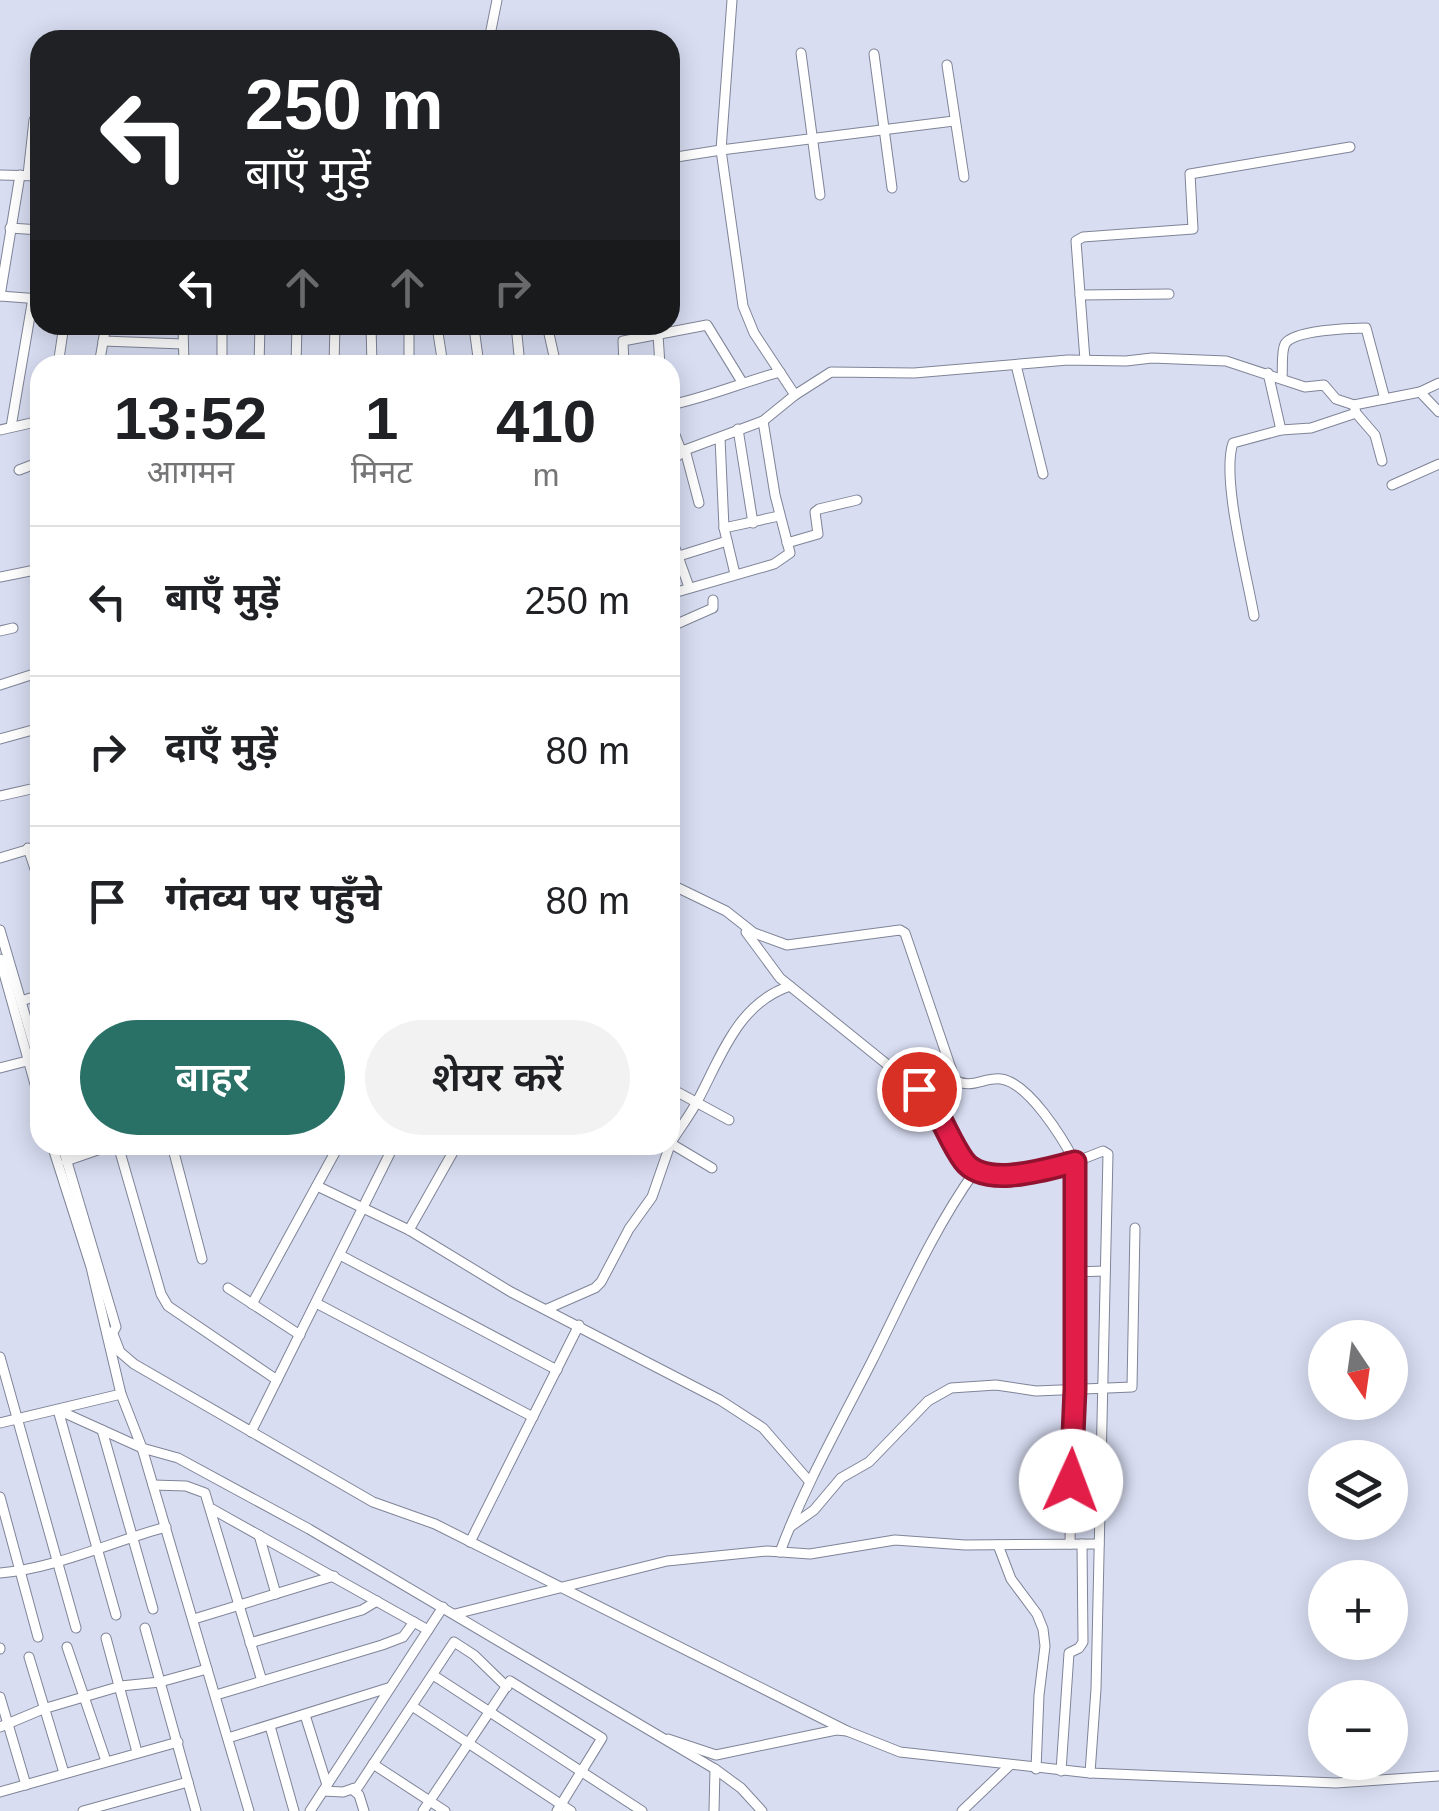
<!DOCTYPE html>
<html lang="hi">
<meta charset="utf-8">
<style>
body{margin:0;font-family:Helvetica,"Noto Sans Devanagari",sans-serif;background:#f2f2f2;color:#202124;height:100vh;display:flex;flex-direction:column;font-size:38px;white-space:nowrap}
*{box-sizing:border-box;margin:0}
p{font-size:32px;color:#757577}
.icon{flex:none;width:55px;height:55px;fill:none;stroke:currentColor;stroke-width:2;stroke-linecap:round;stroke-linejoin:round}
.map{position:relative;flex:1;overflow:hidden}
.panel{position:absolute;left:30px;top:355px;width:650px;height:800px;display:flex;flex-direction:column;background:#fff;border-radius:30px;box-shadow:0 5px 25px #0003}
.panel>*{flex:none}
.guide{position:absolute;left:30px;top:30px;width:650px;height:305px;border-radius:30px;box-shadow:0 5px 25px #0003;background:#202124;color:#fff;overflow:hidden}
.needle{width:65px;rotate:167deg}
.fabs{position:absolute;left:1308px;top:1320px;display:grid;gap:20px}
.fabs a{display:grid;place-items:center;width:100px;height:100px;border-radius:50%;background:#fff;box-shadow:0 5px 25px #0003;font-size:50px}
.pin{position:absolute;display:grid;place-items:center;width:85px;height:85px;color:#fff;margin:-42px;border:5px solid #fff;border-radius:50%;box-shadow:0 2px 10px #0007}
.me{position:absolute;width:110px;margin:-55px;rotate:2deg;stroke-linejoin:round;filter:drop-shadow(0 0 8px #0008)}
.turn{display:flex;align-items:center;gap:35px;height:210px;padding:0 50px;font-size:45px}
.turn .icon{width:130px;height:130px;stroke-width:2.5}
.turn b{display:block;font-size:70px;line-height:85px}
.lanes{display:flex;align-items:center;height:95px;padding:0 50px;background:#0003;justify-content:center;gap:50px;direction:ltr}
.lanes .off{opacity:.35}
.eta{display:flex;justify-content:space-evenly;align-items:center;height:170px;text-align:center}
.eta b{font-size:60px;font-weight:600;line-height:70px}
.cta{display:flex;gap:20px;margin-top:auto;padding:20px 50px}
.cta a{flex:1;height:115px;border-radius:60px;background:#297067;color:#fff;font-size:40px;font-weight:600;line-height:115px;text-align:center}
.cta a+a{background:#f2f2f2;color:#202124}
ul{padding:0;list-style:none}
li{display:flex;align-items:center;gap:30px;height:150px;padding:0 50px;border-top:2px solid #e0e0e0}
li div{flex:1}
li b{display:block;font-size:38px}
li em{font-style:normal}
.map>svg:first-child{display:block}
</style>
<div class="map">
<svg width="1439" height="1811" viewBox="0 0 1439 1811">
<rect width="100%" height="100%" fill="#d8ddf2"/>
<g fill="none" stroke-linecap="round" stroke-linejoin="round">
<g stroke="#7f8497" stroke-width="11">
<g id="street">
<path d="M732,0L721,150L954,121"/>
<path d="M489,40L497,0"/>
<path d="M801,53L820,195"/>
<path d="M874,54L892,188"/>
<path d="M947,65L964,177"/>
<path d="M670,158L721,150L743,306L754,333L795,395L763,421L685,450L670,462"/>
<path d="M0,175L40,176"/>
<path d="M28,175L34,120"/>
<path d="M10,228L40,230"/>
<path d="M1080,295L1169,294"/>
<path d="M0,296L20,175"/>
<path d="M0,296L40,299"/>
<path d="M183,325L184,365"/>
<path d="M371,325L372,365"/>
<path d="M516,325L520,365"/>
<path d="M547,325L556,365"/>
<path d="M438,333L443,365"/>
<path d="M475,335L479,365"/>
<path d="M658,335L660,365"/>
<path d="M103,341L183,344"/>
<path d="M1085,360L1076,241L1083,237L1193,229L1190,174L1350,147"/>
<path d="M58,365L64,325"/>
<path d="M99,365L106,325"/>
<path d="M222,365V325"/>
<path d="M259,365L260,325"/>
<path d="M296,365L297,325"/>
<path d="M334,365L335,325"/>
<path d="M409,365V325"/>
<path d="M624,365L623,341L707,325L742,382"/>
<path d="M1016,365L1043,474"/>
<path d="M1268,373L1281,430"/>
<path d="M1282,377C1283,368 1281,352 1285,344C1293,330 1351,328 1366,328L1385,399"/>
<path d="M1439,383L1420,392L1439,412"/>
<path d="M795,395L831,372L914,373L1068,360L1126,361L1152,358L1226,361L1305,387L1324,385L1336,399L1354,405L1420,392"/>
<path d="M670,405C708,397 743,382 780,372"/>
<path d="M1356,413L1375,435L1382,461"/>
<path d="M670,422L682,453"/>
<path d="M11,427L33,298"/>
<path d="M738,429L753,523"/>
<path d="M0,430L40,421"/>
<path d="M720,438L724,528L735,574"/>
<path d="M685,450L699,503"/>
<path d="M19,470L40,462"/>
<path d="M1392,485L1439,464"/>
<path d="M724,528L779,516"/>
<path d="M670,534L689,587"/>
<path d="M787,543L818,534L815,512L819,509L857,500"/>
<path d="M679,556L727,541"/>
<path d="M0,577L40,569"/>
<path d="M670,594L774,564L790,553L775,495L763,421"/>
<path d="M1254,616C1247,575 1221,478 1233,443L1281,430L1311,428L1356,413L1354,405"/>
<path d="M670,627L713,608V600"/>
<path d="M0,631L13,628"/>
<path d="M0,685L40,672"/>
<path d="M0,739L40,728"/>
<path d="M0,796L40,787"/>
<path d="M28,848L40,884"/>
<path d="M0,858L40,846"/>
<path d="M670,884L726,911L754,933L787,945L900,930L905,933L955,1080C971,1090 984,1077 1001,1079C1029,1083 1063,1139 1075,1162L1103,1151L1108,1154L1096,1689L1090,1773"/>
<path d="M0,930L40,1066"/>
<path d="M746,932L780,978L930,1099L965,1162L975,1171L1002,1175L1075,1162L1070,1544"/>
<path d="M0,959L40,1102"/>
<path d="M21,1001L40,995"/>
<path d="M0,1068L31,1060"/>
<path d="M670,1088L729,1120"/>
<path d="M670,1143L712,1168"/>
<path d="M670,1144C679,1129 691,1114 699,1098C722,1054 739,1003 790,986"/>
<path d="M52,1145L91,1267L121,1394L142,1448L207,1669"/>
<path d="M62,1145L116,1327L112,1334"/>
<path d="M118,1145L161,1294L168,1306L277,1380"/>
<path d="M172,1145L202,1259"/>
<path d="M66,1161L112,1145"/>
<path d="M317,1186L409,1230L511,1292L720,1400L763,1428L809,1481"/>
<path d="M409,1230L457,1145"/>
<path d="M340,1255L557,1370"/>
<path d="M1073,1272L1105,1271"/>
<path d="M228,1288L300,1335"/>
<path d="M316,1303L533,1417"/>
<path d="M252,1304L339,1145"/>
<path d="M547,1309L595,1288L601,1282L629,1229L652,1197L670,1145"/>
<path d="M113,1334L120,1352L134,1364L373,1502L435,1524L847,1731"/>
<path d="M0,1357L76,1628"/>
<path d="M58,1410L142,1448L178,1458L309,1529L715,1769L741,1788L762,1811"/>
<path d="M58,1410L116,1615"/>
<path d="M0,1423L121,1394"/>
<path d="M102,1430L153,1609"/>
<path d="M251,1432L394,1145"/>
<path d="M153,1485L186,1486L205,1493L262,1681"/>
<path d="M0,1497L38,1637"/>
<path d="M212,1509L428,1630"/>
<path d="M790,1527L814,1510L841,1478L869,1462L928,1401L951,1388L996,1385L1036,1391L1132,1387L1135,1228"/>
<path d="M259,1535L276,1594"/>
<path d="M470,1542L579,1325"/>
<path d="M998,1545L1011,1579L1037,1614L1043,1629L1045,1646L1039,1695L1036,1769"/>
<path d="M780,1552C805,1485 840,1424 873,1359C905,1295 933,1230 975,1171"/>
<path d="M0,1573C57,1568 111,1542 166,1527"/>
<path d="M455,1614L667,1561L767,1551L810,1554L895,1540L965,1545L1099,1544"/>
<path d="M194,1619L334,1576"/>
<path d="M145,1628L196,1811"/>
<path d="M106,1638L137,1752"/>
<path d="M250,1643L362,1610L377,1601"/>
<path d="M67,1647L106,1761"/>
<path d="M0,1648V1649"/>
<path d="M29,1657L64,1773"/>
<path d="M433,1675L642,1811"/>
<path d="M216,1695L382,1645L403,1637L414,1622"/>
<path d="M0,1697L26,1785"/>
<path d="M412,1706L571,1811"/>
<path d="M305,1715L327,1785"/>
<path d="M270,1726L294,1811"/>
<path d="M0,1727L43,1709L121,1686L160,1682L207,1669L249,1811"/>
<path d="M228,1738L388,1688"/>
<path d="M668,1739L716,1755L836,1730L847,1731L900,1752L1090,1773L1336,1783L1439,1776"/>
<path d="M373,1764L445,1811"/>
<path d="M1061,1771L1069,1653L1079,1648L1083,1642L1082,1544"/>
<path d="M352,1789L359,1795L364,1811"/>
<path d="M323,1791L343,1792L358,1787L454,1642L474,1655L507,1687"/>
<path d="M0,1792L178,1742"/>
<path d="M83,1811L188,1782"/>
<path d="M310,1811L443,1607"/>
<path d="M423,1811L510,1681L602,1738L557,1811"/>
<path d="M714,1811L715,1769"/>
<path d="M962,1811L1010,1765"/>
</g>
</g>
<use href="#street" stroke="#fff" stroke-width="9"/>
</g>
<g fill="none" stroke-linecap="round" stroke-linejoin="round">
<g stroke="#92132f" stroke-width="25">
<path id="route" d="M919,1089C941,1110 947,1138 964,1161C985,1189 1047,1169 1075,1162V1389L1071,1481"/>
</g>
<use href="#route" stroke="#e11d48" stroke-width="18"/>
</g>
</svg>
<div class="fabs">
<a><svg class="needle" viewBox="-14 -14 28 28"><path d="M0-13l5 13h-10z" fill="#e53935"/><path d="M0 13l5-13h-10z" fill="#757577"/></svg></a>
<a><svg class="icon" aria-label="layers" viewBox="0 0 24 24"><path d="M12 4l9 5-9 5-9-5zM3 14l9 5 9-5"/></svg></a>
<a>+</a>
<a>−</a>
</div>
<div class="pin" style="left:919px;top:1089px;background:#d93025"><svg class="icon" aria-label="arrive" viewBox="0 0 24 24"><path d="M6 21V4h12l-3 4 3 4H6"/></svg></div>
<svg class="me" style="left:1071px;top:1481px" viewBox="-20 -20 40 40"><circle r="19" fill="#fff"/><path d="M0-13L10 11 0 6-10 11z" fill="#e11d48"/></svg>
<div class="guide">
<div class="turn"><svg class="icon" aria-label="left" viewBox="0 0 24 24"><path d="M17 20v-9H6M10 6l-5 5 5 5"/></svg><div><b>250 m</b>बाएँ मुड़ें</div></div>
<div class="lanes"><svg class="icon" aria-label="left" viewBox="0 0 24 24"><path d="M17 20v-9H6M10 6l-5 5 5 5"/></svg><svg class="icon off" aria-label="ahead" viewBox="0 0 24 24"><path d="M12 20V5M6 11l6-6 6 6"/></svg><svg class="icon off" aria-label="ahead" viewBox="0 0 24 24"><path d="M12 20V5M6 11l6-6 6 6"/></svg><svg class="icon off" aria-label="right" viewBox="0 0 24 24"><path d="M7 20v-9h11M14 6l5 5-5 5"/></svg></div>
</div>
<section class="panel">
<div class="eta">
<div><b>13:52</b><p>आगमन</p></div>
<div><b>1</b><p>मिनट</p></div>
<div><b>410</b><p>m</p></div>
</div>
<ul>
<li><svg class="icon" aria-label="left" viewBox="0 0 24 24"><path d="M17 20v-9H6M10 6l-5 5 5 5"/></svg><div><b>बाएँ मुड़ें</b></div><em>250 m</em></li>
<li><svg class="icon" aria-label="right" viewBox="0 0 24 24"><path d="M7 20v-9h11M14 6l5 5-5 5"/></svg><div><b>दाएँ मुड़ें</b></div><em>80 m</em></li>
<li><svg class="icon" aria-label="arrive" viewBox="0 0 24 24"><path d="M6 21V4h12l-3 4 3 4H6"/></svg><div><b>गंतव्य पर पहुँचे</b></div><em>80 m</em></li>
</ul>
<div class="cta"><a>बाहर</a><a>शेयर करें</a></div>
</section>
</div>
